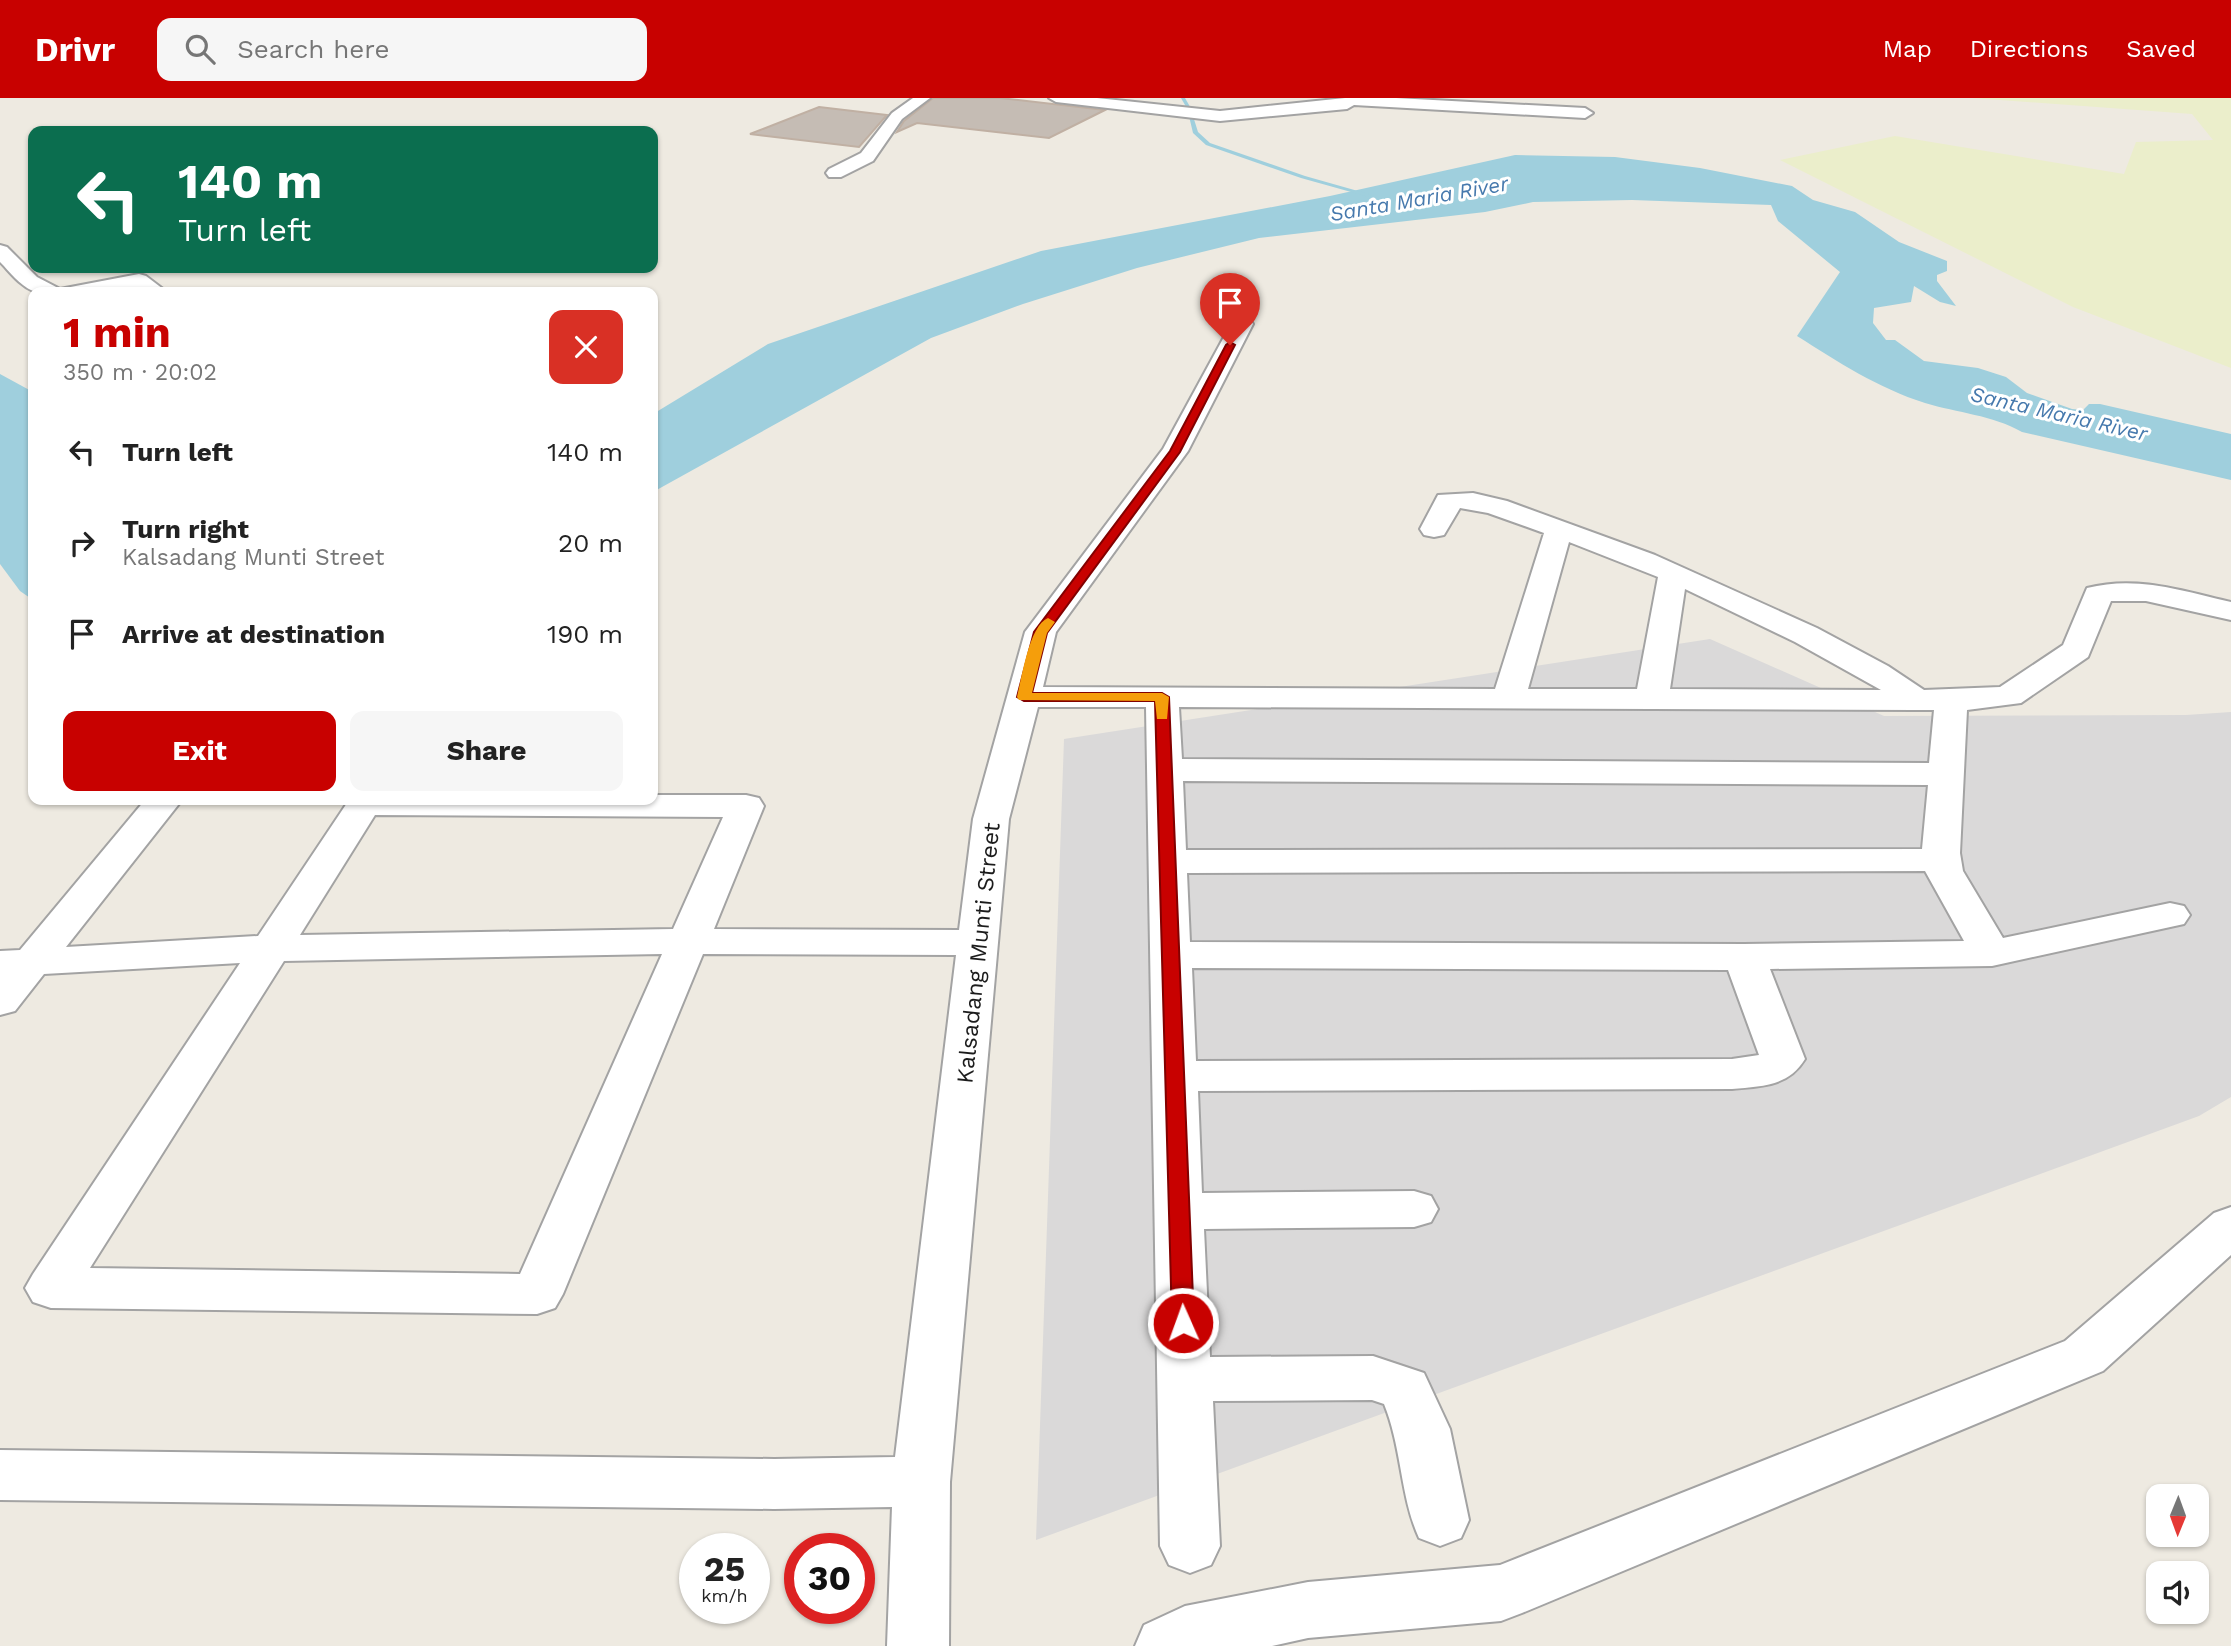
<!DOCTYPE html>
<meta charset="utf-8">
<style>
body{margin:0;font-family:"Work Sans",sans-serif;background:#f6f6f6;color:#222;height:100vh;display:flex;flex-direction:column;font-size:26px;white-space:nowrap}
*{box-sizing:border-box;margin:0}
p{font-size:23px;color:#767676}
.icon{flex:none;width:38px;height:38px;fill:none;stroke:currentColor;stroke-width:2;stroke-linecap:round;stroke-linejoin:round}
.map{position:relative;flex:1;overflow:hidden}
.side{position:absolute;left:28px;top:189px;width:630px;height:518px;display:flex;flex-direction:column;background:#fff;border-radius:14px;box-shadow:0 2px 5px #0004}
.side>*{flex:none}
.guide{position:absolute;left:28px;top:28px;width:630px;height:147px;border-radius:14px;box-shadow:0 2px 5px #0004;background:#0b6e4f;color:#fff;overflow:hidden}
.needle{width:46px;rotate:181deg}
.fabs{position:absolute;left:2146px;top:1386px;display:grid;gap:14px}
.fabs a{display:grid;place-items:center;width:63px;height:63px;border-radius:14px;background:#fff;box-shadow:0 2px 5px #0004;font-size:35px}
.speed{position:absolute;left:679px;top:1435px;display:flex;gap:14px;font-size:35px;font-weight:700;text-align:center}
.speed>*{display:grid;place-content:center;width:91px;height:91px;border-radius:50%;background:#fff;box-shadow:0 2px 5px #0004;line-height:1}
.speed small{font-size:18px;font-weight:400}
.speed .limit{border:10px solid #d22;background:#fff;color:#111}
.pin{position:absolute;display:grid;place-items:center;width:60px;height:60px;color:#fff;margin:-72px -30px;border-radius:50% 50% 50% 0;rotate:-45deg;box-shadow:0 0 7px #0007}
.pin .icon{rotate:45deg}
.me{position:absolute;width:77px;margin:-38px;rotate:358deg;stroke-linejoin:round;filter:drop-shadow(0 0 5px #0008)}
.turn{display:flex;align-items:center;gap:24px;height:147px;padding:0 35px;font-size:32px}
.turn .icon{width:91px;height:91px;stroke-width:2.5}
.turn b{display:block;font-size:49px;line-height:60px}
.round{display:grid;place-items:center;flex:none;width:74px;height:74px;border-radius:14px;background:#f6f6f6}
.overview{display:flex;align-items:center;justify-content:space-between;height:119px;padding:0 35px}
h1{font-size:42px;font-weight:700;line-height:52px;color:#c80100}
.action{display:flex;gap:14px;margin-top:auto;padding:14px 35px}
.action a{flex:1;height:80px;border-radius:14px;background:#c80100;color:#fff;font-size:28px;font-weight:700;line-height:80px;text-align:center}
.action a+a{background:#f6f6f6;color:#222}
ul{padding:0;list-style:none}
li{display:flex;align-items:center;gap:21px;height:91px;padding:0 35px}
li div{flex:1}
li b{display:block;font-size:26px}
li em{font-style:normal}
header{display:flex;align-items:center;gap:42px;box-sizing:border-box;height:98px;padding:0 35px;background:#c80100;color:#fff}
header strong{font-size:33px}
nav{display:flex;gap:38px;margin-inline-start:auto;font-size:24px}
.search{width:490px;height:63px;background:#f6f6f6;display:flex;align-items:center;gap:18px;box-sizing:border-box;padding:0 24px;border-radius:14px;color:#767676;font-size:26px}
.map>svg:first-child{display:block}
</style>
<header>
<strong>Drivr</strong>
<div class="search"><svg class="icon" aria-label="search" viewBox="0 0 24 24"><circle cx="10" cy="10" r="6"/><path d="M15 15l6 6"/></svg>Search here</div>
<nav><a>Map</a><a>Directions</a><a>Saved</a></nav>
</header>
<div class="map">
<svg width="2231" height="1548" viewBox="0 0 2231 1548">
<rect width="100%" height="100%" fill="#eeeae1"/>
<path fill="#dad9d9" d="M1710,541L1884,618L2186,617L2231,614V999L2199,1018L1036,1442L1064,641Z"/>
<path fill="#ebeecb" d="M1972,0H2231V270L2073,209L1780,62L1895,38L2124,76L2136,44L2213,42L2192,16Z"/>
<g fill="#9fcfdd">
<path d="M1515,57L1615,59L1700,70L1792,88L1813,102L1855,114L1899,144L1947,163V173L1937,177V183L1956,208L1940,204L1914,188L1911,204L1874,210L1873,225L1886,242H1895L1924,263L1978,270L2006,279L2027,295L2072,311L2083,312L2089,306H2100L2231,336V382L2022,334C1992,317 1958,315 1925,305C1878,290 1838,264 1797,238L1840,174L1778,123L1771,107L1632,102L1533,104L1485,114L1259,140L1137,170L1023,206L931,240L653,394V316L768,246L1041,153L1330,98Z"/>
<path d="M0,276L33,294V502L20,493L0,466Z"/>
</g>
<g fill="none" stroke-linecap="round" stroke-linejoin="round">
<g fill="#9fcfdd" fill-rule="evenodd">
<path d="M1181,0H1185L1193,14H1189Z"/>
<path d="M1191,17L1193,18L1198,34L1210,45L1305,78L1372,97L1369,99L1301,80L1206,47L1193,35L1189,18Z"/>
</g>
</g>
<g fill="#c5bcb4" stroke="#c0b0a3" stroke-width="2">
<path d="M933,0H1000L1105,12L1049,40L917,25L897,34L904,23Z"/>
<path d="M819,9L887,17L859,49L750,36Z"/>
</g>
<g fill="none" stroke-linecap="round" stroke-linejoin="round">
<g stroke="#a3a3a3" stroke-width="4">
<g id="minor">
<path d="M913,0H930L902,21L873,63L841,79H829L826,75L829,71L861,55L892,15Z"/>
<path d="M1049,0H1097L1220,13L1345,0H1396L1585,10L1593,15L1585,20L1354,7L1347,11L1220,23L1056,4Z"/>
<path d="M0,147L7,149L37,179L60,191L139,176L146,178L167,194H144L135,189C113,192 52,201 33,193C19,187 10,174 0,164Z"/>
<path d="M1242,219L1250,221L1253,226L1188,353L1056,534L1043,589L1495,591L1544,435L1488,415L1460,410L1444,437L1434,439L1424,437L1420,431L1438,397L1473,395L1507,403L1655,457L1817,530L1888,568L1924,592L2000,589L2063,547L2087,490C2137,477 2183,493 2231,504V522L2146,503H2111L2088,559L2021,605L1967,612L1960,755L1963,773L2003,840L2170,805L2184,808L2190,817L2184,826L1992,868L1770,871L1805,961C1788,989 1761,988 1732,991L1198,993L1202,1095L1414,1093L1431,1098L1438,1111L1431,1124L1414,1129L1204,1131L1210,1259L1373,1258L1424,1275L1450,1331L1469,1422L1461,1440L1440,1448L1419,1440C1400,1398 1402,1350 1384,1306L1372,1302L1213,1303L1220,1448L1211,1467L1190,1475L1169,1467L1160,1448L1146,609H1038L1009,721L950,1384L949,1548H887L892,1409L774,1411L0,1402V1352L774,1361L895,1359L956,857L703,856L563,1196L555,1210L537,1216L51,1210L33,1204L25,1190L33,1176L240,865L44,876L15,913L0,917V853L20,852L145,702H182L66,849L258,838L349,702H653V697H746L759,700L764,708L714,831L959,832L973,721L1025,534L1163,351L1231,226L1234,221ZM1569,444L1658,479L1637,591H1528ZM1685,491L1795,544L1881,592L1670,591ZM1179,609L1916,612H1934L1929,665L1182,661ZM1183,683L1928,687L1922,751L1186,752ZM375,717L723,719L673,831L300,837ZM1925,773L1964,843L1744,846L1190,844L1187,775ZM662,856L520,1176L90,1170L284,863ZM1192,870L1728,872L1759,957L1732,961L1196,963Z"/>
<path d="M2231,1109V1157L2103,1273L1522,1515L1501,1523L1308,1540L1272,1548H1135L1144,1527L1185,1508L1308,1484L1500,1467L2065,1243L2214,1115Z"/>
</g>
</g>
<use href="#minor" fill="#fff" fill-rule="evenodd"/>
</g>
<path fill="#c80100" stroke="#820100" stroke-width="2" d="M1230,244L1235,247L1180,354L1047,535L1032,595H1162L1169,599L1194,1225L1190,1231L1183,1234L1175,1231L1172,1225L1155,603H1024L1017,599L1034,534L1170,353L1226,247Z"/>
<path fill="#f59e0b" d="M1048,520L1055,524L1047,535L1032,595H1162L1169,599L1167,621H1157L1155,603L1019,602L1017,599C1022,579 1029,528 1048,520Z"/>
<g text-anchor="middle" stroke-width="6" stroke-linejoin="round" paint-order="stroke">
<g font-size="21" font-style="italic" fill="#4679ad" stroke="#fff">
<text transform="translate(1419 101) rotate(-10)" y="7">Santa Maria River</text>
<text transform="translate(2059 316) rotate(13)" y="7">Santa Maria River</text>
</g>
<g font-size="23" fill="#1c1c1c" stroke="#fff">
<text transform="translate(978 855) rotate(-84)" y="8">Kalsadang Munti Street</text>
</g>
</g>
</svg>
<div class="fabs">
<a><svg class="needle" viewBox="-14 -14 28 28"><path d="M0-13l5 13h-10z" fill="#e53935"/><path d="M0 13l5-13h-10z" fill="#767676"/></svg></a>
<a><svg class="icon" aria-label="sound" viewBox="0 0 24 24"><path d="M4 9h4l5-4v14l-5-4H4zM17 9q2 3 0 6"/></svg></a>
</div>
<div class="speed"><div>25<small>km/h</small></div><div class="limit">30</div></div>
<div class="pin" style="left:1230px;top:247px;background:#d93025"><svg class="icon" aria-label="arrive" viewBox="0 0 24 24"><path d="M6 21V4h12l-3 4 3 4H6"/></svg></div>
<svg class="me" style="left:1183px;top:1225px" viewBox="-20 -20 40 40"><circle r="17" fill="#c80100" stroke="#fff" stroke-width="3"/><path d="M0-11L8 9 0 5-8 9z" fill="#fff"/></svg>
<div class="guide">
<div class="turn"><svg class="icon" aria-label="left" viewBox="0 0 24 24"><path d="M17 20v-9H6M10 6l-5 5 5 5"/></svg><div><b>140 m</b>Turn left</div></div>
</div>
<section class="side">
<div class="overview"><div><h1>1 min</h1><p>350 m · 20:02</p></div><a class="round" style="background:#d93025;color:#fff"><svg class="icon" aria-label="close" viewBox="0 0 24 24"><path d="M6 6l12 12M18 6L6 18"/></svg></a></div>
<ul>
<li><svg class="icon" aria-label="left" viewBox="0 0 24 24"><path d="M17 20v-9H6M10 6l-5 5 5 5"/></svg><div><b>Turn left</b></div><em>140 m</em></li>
<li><svg class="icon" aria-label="right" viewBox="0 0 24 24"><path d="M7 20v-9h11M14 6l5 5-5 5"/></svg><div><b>Turn right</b><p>Kalsadang Munti Street</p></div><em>20 m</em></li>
<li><svg class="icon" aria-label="arrive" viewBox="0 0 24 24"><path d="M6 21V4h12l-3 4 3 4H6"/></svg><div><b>Arrive at destination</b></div><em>190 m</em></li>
</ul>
<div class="action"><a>Exit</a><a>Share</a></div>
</section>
</div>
